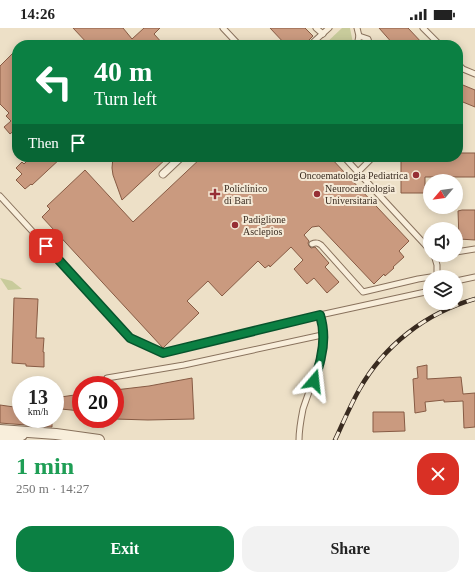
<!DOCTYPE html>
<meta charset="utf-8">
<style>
body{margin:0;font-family:Georgia,serif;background:#f2f2f2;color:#222;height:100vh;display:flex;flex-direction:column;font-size:15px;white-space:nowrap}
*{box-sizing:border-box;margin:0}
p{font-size:13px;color:#767676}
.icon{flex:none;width:22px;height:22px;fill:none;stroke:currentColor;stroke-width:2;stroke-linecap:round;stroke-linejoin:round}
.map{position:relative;height:412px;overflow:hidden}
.side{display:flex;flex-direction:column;background:#fff;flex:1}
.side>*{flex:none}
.hud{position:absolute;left:12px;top:12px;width:451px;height:122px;border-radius:16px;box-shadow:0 2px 10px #0003;background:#0b8043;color:#fff;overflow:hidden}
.needle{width:26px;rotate:241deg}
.tools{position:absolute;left:423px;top:146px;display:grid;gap:8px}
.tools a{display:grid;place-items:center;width:40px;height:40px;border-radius:50%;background:#fff;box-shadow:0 2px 10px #0003;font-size:20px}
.speed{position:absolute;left:12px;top:348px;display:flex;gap:8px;font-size:20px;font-weight:700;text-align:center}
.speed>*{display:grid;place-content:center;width:52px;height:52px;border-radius:50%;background:#fff;box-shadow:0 2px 10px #0003;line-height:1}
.speed small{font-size:10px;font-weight:400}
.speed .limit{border:6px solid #d22;background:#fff;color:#111}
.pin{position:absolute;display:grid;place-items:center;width:34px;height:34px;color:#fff;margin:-17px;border-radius:8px;box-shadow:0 2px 6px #0006}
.me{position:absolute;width:44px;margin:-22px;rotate:17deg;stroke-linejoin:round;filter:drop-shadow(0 0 3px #0008)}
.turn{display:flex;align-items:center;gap:14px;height:84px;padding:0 16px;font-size:18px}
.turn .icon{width:52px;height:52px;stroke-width:2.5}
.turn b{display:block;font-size:28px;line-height:34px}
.then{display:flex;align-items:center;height:38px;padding:0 16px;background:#0003;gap:8px;font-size:15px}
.round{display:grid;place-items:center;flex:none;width:42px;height:42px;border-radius:16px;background:#f2f2f2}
.headline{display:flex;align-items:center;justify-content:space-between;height:68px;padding:0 16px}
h1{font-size:24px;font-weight:800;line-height:30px;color:#1e9e55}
.button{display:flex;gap:8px;margin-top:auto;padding:8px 16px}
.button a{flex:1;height:46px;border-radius:16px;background:#0b8043;color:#fff;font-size:16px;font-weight:800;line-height:46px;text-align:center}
.button a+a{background:#f2f2f2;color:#222}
.status{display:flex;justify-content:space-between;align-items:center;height:28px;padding:0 20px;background:#fff;direction:ltr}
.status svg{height:11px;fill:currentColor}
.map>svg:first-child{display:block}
</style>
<div class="status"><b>14:26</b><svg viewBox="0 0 49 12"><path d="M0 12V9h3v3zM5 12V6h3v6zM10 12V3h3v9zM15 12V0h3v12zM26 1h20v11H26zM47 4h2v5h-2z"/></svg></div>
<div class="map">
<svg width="475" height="412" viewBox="0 0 475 412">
<rect width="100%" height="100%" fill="#ede0c7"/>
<g fill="#c8cb9b">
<path d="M342,0H350L353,15L350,17H324Z"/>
<path d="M0,250L12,253L22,261L8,262Z"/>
</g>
<g fill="#ca9a7f" stroke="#875b44">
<path d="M73,0H123L132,11L144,0H160L154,6L164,17H89Z"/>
<path d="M270,0H305L313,8L304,17H286Z"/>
<path d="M379,0H408L424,17H394Z"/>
<path d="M17,21V100L10,106L4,99L11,93L6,88L9,85L0,76V38Z"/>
<path d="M458,55L475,62V79L458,72Z"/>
<path d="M458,125H475V149H425V165H401V129H458Z"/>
<path d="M31,129H62L32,157L31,156L25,161L16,152L22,146L16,140L22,134L24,136Z"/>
<path d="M113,129H168L122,172L113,147L112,140Z"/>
<path d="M202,129H330L409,213L399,223L404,229L393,239L394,240L385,248L384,246L374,256L319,198L312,199L304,207L309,213L308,215L309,218L311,220L315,219L329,235L325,239L339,254L327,265L314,250L307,256L294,241L303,232L291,219L270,239L269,237L265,240L258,233L222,268L208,253L187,273L199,285L163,320L42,189L50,181L47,178L85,142L133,194Z"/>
<path d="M462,182H475V212L459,211L458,183Z"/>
<path d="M14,270L38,271L36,310H44L43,324H44V339L26,338V336L12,335Z"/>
<path d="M427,337V351L461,349L463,366L475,365V399L464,400L463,373L444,374V372L425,374L426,383L415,385L413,351L418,350L417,339Z"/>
<path d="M192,350L194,391L148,392L115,391V362L149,358Z"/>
<path d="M81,366V383L61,381V369Z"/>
<path d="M0,377L21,380V391H52V399L0,395Z"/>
<path d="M373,384H404L405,403L373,404Z"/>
</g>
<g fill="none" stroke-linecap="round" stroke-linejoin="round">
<g stroke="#89725d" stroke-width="7">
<g id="service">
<path d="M223,0L239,17"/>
<path d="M316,0L323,6"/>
<path d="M357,0L359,8L357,17"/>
<path d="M423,0L440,17"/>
<path d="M359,8L368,11L370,17"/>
<path d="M310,17L329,0"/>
<path d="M458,36L463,41L475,46"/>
<path d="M344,129L430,222"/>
<path d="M358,144L373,129"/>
<path d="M0,168L130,310L163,325L320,287L430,263"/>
<path d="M312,216C316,214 318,215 321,217L363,264L418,251L437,248"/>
<path d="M456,224L475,221"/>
<path d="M434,227L437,237V249"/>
<path d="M456,253L475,249"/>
<path d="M107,350L184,337L322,307"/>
<path d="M299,412C299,402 301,391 303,381C313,350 329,321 320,287"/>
</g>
</g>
<g stroke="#89725d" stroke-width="9">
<path id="pedestrian" d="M163,146L181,129"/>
</g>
<g stroke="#89725d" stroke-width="12">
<g id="minor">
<path d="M0,402L56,406L99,412"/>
<path d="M0,411L22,407"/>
</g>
</g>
<use href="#service" stroke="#f8eedb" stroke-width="5"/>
<use href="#pedestrian" stroke="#f8eedb" stroke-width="7"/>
<use href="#minor" stroke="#f8eedb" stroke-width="10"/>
<g stroke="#392b20" stroke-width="4.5">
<path id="rail" d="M335,412C343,395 350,378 359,362C384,317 426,285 475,271"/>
</g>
<use href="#rail" stroke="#f5ead7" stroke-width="3" stroke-dasharray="9" stroke-linecap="butt"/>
</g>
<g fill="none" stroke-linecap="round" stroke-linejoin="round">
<g stroke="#07532c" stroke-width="10">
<path id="route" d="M46,218L130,310L163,325L320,287C324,300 324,316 321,329C320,337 316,345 314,353"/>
</g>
<use href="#route" stroke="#0b8043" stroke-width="7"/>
</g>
<g fill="#962f35" stroke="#f5ead7" stroke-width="1.5">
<circle cx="416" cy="147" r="4"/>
<path d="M213 160h4v4h4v4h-4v4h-4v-4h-4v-4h4z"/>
<circle cx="317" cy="166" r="4"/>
<circle cx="235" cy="197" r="4"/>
</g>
<g text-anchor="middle" stroke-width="4" stroke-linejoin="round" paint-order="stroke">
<g font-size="10" fill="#392b20" stroke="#f5ead7" text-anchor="start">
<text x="408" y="151" text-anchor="end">Oncoematologia Pediatrica</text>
<text x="224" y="164">Policlinico<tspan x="224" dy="12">di Bari</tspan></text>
<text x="325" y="164">Neurocardiologia<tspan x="325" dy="12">Universitaria</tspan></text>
<text x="243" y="195">Padiglione<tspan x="243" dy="12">Asclepios</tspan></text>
</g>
</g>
</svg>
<div class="tools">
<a><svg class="needle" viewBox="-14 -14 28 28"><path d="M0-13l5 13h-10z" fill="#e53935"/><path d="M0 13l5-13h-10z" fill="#767676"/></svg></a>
<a><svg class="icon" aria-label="sound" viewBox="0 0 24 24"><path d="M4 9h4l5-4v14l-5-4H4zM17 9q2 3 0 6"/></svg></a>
<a><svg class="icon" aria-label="layers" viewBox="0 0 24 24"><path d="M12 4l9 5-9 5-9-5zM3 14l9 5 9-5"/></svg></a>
</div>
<div class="speed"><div>13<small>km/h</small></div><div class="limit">20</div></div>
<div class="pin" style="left:46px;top:218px;background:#d93025"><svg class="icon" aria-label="arrive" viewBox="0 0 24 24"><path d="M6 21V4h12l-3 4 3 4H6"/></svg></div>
<svg class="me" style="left:314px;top:353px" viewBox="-20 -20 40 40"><path d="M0-17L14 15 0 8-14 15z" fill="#0b8043" stroke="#fff" stroke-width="4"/></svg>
<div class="hud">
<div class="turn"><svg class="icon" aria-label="left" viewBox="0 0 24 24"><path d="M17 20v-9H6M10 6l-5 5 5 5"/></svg><div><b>40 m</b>Turn left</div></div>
<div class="then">Then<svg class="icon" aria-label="arrive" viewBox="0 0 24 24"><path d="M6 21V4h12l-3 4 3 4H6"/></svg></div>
</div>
</div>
<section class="side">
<div class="headline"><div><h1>1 min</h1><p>250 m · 14:27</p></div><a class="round" style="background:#d93025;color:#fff"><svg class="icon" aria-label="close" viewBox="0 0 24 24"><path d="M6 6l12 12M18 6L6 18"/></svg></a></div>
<div class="button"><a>Exit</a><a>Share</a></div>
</section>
